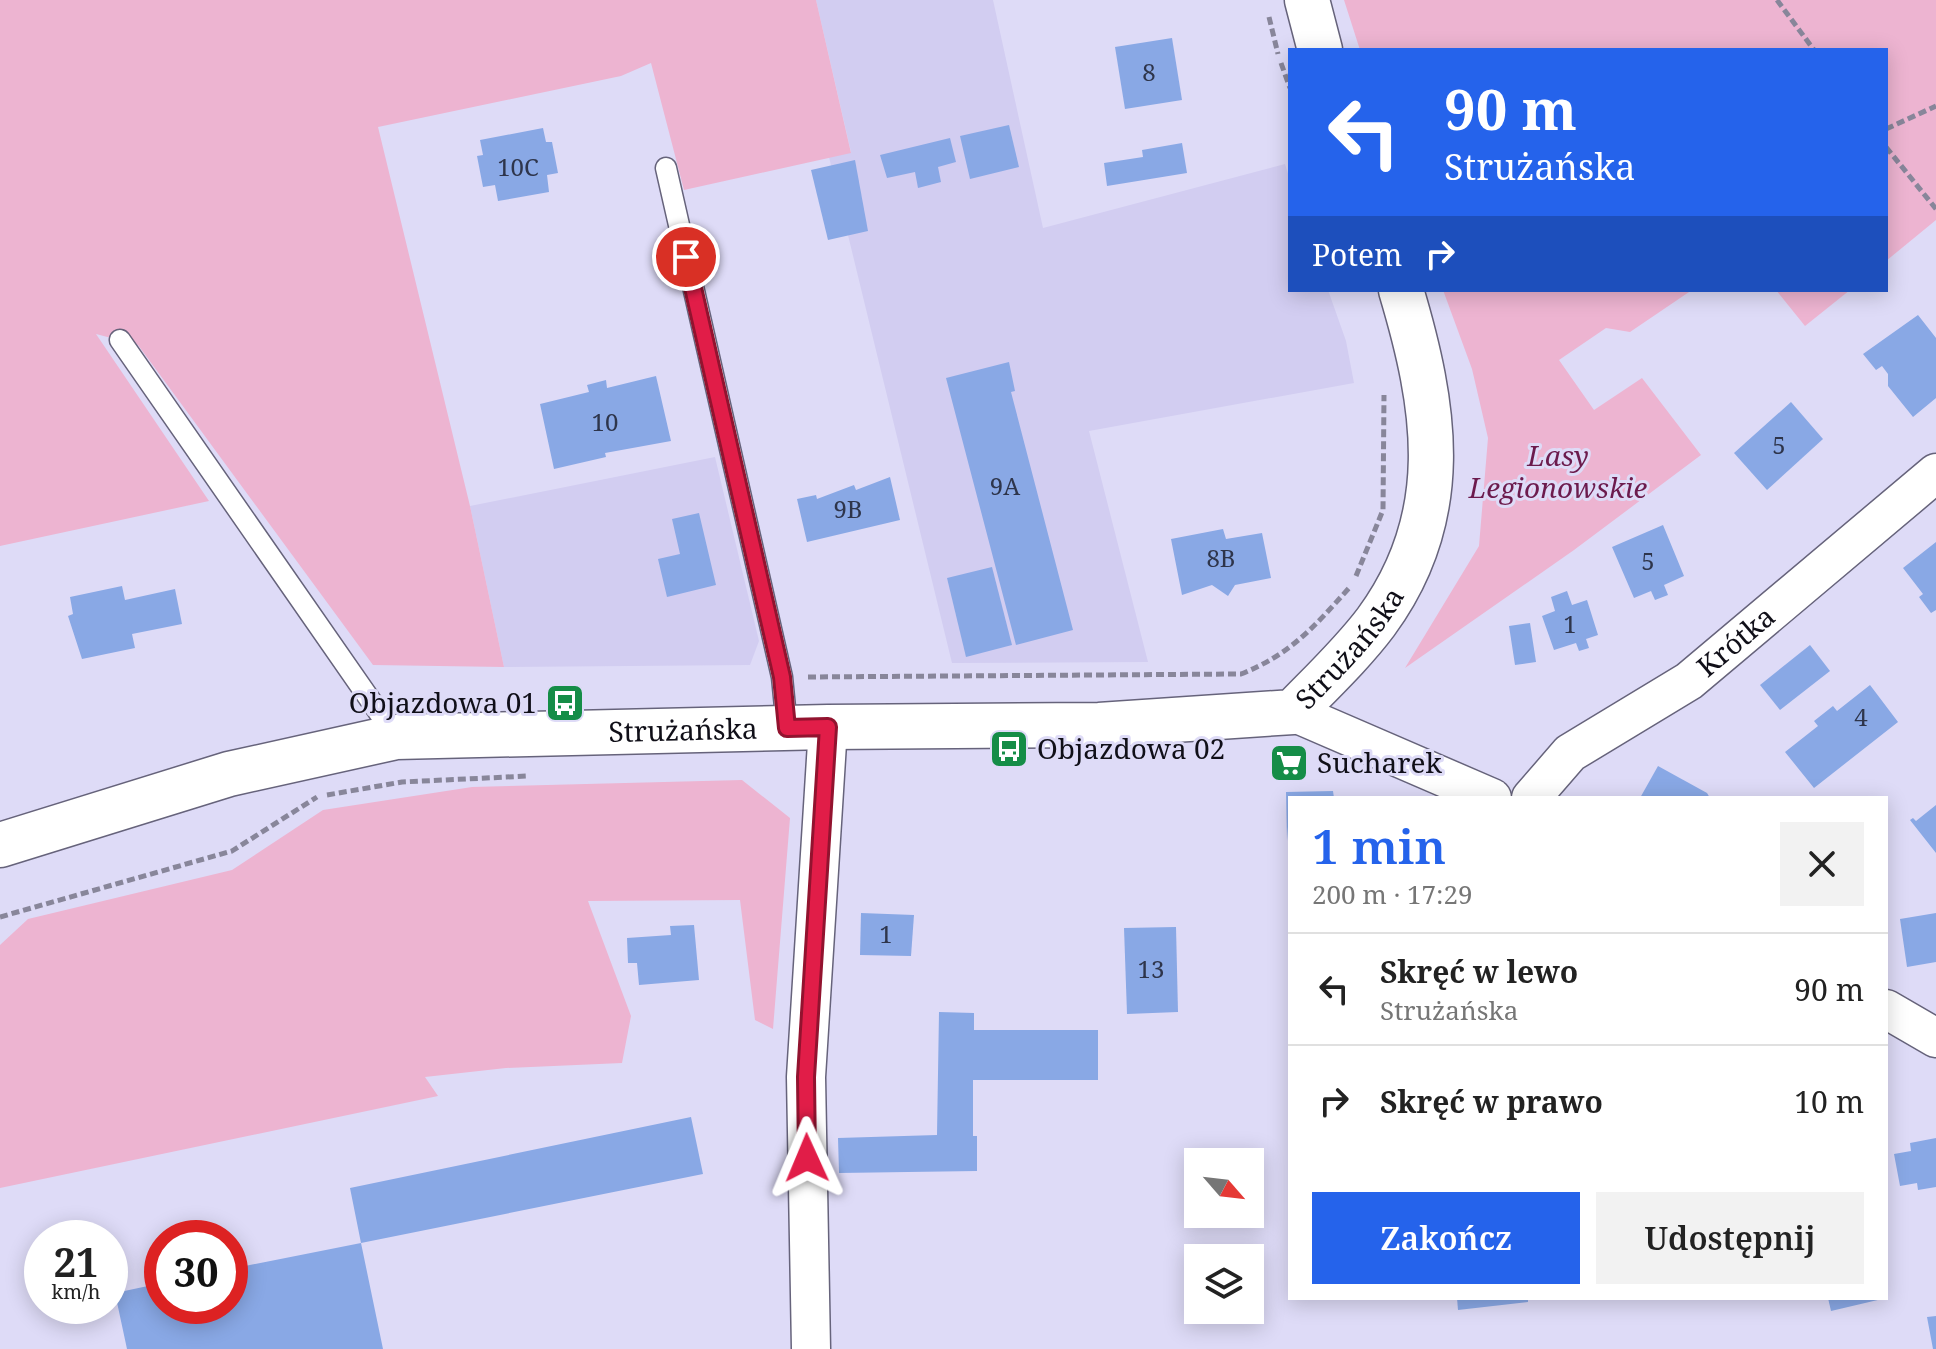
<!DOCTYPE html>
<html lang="pl">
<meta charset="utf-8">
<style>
body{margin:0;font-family:"Noto Serif",serif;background:#f2f2f2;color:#222;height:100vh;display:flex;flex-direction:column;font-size:30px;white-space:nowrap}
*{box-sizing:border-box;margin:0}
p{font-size:26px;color:#767676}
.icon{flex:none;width:44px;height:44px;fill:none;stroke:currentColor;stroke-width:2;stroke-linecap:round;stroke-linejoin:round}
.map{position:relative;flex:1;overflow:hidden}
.panel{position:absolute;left:1288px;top:796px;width:600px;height:504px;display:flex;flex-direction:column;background:#fff;border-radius:0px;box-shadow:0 4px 20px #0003}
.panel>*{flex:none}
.hud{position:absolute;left:1288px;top:48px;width:600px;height:244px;border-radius:0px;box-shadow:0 4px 20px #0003;background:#2563eb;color:#fff;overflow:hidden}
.needle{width:52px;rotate:118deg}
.tools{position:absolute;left:1184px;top:1148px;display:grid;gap:16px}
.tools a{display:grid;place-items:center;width:80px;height:80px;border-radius:0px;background:#fff;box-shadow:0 4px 20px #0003;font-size:40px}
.speed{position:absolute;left:24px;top:1220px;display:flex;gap:16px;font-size:40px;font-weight:700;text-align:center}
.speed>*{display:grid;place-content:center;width:104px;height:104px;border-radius:50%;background:#fff;box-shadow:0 4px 20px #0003;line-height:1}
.speed small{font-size:20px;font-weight:400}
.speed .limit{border:12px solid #d22;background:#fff;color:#111}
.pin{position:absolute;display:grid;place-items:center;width:68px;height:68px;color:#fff;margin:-34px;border:4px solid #fff;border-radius:50%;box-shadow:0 2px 8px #0007}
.me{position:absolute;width:88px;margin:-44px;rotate:359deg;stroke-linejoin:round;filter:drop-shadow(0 0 6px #0008)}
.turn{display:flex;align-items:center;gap:28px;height:168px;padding:0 24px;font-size:36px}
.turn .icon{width:104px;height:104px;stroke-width:2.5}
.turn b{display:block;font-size:56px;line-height:68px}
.then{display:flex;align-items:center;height:76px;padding:0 24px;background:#0003;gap:16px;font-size:30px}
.round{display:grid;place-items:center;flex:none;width:84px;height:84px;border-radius:0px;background:#f2f2f2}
.headline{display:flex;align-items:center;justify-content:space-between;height:136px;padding:0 24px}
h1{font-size:48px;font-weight:600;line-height:60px;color:#2563eb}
.button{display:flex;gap:16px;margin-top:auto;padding:16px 24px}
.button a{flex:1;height:92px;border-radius:0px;background:#2563eb;color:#fff;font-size:32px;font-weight:600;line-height:92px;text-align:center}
.button a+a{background:#f2f2f2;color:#222}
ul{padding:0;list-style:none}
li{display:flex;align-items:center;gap:24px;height:112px;padding:0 24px;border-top:2px solid #e0e0e0}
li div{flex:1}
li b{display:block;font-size:30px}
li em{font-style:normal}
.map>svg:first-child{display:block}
</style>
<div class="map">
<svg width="1936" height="1349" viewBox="0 0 1936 1349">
<rect width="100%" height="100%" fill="#dedbf7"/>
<g fill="#d2cdf1">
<path d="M816,0H993L1043,228L1285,164L1290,180V290H1328L1346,341L1354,383L1089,431L1148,662L952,663L829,157L851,152Z"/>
<path d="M715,457L759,641L750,665L504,667L470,506Z"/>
</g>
<g fill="#edb4d1">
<path d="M0,0H816L851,153L684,190L651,63L621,76L378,127L470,506L504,667L373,665L138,345L96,334L209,501L0,546Z"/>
<path d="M1344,0H1936V220L1886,261V50H1360Z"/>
<path d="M1443,290H1692L1630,332L1606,328L1559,360L1594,410L1642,378L1701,455L1574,550L1405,668L1479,546L1488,438L1472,369Z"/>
<path d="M1776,290H1850L1805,326Z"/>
<path d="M742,780L790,818L773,1029L755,1020L740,900L588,901L631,1016L622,1063L506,1068L425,1077L438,1096L0,1188V945L28,919L232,870L323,810L472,787Z"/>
</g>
<g fill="#89a8e5">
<path d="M1172,38L1182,100L1125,109L1115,47Z"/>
<path d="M1009,125L1019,167L970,179L960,136Z"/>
<path d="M543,128L546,142H552L558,173L547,175L549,192L498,201L495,185L483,187L477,156L483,155L480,140Z"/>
<path d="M950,138L956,162L938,167L941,182L918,188L915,172L887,178L880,155Z"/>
<path d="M1182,143L1187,173L1107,186L1104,163L1143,157L1142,150Z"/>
<path d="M855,160L868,231L828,240L811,170Z"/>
<path d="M1918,315L1936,338V398L1913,417L1888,386V374L1882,366L1876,370L1863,354Z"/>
<path d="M1009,362L1015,391L1011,392L1073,630L1016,645L946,378Z"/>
<path d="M656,376L671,441L605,453L606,457L554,469L540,404L589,392L587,385L606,380L607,388Z"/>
<path d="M1791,402L1823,439L1767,490L1734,453Z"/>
<path d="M890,477L900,520L807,542L797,499L816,495L817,499L854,485L856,490Z"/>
<path d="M699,513L716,585L667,597L658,559L680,554L672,519Z"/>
<path d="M1663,525L1684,576L1664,585L1668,595L1655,600L1651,591L1634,598L1612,547Z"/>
<path d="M1223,529L1226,539L1262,533L1271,578L1235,585L1228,596L1212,585L1182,595L1171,539Z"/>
<path d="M1936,542V610L1931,613L1919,597L1923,594L1903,568Z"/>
<path d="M992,567L1012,645L966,657L947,578Z"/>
<path d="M122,586L125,600L175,589L182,624L132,634L135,648L82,659L68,616L73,614L70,597Z"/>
<path d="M1567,591L1572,605L1587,600L1598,635L1586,639L1589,648L1579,651L1576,643L1554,650L1542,616L1555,611L1551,597Z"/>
<path d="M1530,623L1536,662L1515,665L1509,626Z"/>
<path d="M1810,645L1830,671L1780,710L1760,685Z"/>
<path d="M1870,685L1898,722L1814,788L1785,752L1818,726L1814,721L1833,706L1837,711Z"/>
<path d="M1658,766L1707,793L1710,798H1640Z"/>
<path d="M1333,791L1334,798H1290L1287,841L1286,792Z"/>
<path d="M1936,805V853L1910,820L1913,818L1916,821Z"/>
<path d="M861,913L914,915L911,956L860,955Z"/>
<path d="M1936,913V962L1907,967L1900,919Z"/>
<path d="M694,925L699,980L639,985L637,963H628L627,938L671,935L670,926Z"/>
<path d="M1176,927L1178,1012L1127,1014L1124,928Z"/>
<path d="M939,1012L974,1013V1030H1098V1080H973V1136H977V1171L839,1173L838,1138L937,1135Z"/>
<path d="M691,1117L703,1174L361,1243L383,1349H127L115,1293L162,1283V1306H230V1269L361,1243L350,1188Z"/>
<path d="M1936,1138V1187L1918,1190L1917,1183L1900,1186L1894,1154L1911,1151L1910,1143Z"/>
<path d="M1457,1298H1528V1302L1458,1310Z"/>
<path d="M1828,1298H1882V1299L1831,1311Z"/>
<path d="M1936,1316V1349H1933L1927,1317Z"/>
</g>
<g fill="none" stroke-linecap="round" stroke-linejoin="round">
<g stroke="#66637b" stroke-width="23">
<g id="service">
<path d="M666,168L782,677L787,728"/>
<path d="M120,340L396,737"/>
</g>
</g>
<g stroke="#66637b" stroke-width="41">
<g id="minor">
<path d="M1293,712L1492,798"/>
<path id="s1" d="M1531,798L1570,753L1689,681L1936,473"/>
<path d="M1886,1009L1936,1038"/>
<path d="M811,1349L806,1077L828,727"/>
</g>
</g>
<g stroke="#66637b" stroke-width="47">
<g id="secondary">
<path d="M1307,0L1320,50"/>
<path id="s2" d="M0,845L229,774L396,737L828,727L1099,725L1293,712C1321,683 1352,654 1376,622C1454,516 1436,407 1401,290"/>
</g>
</g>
<g stroke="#88869a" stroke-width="5" stroke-dasharray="8 4" stroke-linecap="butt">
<path d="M1777,0L1814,50"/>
<path d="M1269,17L1278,54"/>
<path d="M1281,63L1290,88"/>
<path d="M1886,129L1936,106"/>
<path d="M1886,147L1936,209"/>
<path d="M1356,576L1383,510L1384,395"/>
<path d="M808,677L1241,674C1291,654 1314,627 1349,588"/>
<path d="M327,795L402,782L528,776"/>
<path d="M0,917L232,851L317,797"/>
</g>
<use href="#service" stroke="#fff" stroke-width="20"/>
<use href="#minor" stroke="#fff" stroke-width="38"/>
<use href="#secondary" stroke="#fff" stroke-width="44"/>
</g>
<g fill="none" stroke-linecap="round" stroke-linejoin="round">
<g stroke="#92132f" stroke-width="20">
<path id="route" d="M686,257L782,677L787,728L828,727L806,1077L807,1158"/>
</g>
<use href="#route" stroke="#e11d48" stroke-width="14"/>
</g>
<defs>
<g id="bus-square" transform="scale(2)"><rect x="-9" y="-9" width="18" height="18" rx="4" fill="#158d47" stroke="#dedbf7"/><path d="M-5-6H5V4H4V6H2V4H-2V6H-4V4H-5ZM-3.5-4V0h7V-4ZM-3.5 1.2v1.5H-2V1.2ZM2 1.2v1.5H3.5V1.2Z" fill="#fff"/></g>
<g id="supermarket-square" transform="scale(2)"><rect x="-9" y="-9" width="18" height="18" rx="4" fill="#158d47" stroke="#dedbf7"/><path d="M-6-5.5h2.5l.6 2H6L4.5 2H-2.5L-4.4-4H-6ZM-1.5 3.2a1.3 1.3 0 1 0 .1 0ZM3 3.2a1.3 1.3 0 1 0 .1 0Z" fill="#fff"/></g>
</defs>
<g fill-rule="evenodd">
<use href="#bus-square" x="565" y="703"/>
<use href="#bus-square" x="1009" y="749"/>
<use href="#supermarket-square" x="1289" y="763"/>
</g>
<g text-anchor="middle" stroke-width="6" stroke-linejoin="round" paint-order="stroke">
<g font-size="24" fill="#2e354b">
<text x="1149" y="81">8</text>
<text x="518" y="176">10C</text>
<text x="605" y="431">10</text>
<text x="1779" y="454">5</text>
<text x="1005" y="495">9A</text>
<text x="848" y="518">9B</text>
<text x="1221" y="567">8B</text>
<text x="1648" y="570">5</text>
<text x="1570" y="633">1</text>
<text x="1861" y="726">4</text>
<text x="886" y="943">1</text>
<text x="1151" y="978">13</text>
</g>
<g font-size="28" font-style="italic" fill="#6c1b4d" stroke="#dedbf7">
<text x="1558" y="466">Lasy<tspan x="1558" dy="32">Legionowskie</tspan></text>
</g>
<g font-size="28" fill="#100f18" stroke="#dedbf7">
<text dy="10" stroke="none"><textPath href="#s1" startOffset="260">Krótka</textPath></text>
<text dy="10" stroke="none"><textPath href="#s2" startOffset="1394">Strużańska</textPath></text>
<text dy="10" stroke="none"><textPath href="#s2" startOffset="698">Strużańska</textPath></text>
</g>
<g font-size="28" fill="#100f18" stroke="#dedbf7" text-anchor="start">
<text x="537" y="713" text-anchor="end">Objazdowa 01</text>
<text x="1037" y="759">Objazdowa 02</text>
<text x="1317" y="773">Sucharek</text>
</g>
</g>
</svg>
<div class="tools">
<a><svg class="needle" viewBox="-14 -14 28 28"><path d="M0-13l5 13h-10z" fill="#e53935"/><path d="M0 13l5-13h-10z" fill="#767676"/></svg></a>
<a><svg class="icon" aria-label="layers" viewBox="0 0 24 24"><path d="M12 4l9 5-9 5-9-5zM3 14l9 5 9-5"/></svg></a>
</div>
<div class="speed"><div>21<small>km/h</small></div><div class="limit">30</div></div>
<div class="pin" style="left:686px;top:257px;background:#d93025"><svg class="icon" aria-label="arrive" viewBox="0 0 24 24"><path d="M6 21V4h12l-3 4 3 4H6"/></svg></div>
<svg class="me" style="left:807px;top:1158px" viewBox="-20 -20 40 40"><path d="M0-17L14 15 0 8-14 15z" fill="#e11d48" stroke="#fff" stroke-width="4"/></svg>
<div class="hud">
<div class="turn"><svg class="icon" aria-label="left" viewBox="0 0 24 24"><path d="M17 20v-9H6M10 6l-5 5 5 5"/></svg><div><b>90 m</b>Strużańska</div></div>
<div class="then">Potem<svg class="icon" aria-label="right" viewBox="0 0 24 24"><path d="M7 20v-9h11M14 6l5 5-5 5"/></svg></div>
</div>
<section class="panel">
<div class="headline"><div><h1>1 min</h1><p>200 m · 17:29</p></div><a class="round"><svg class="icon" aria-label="close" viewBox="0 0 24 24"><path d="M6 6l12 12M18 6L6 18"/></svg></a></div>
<ul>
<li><svg class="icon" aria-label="left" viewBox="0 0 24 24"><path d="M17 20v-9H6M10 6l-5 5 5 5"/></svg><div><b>Skręć w lewo</b><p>Strużańska</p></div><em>90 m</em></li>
<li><svg class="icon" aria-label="right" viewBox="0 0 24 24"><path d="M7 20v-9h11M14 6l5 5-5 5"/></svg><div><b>Skręć w prawo</b></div><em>10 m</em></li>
</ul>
<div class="button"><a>Zakończ</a><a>Udostępnij</a></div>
</section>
</div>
